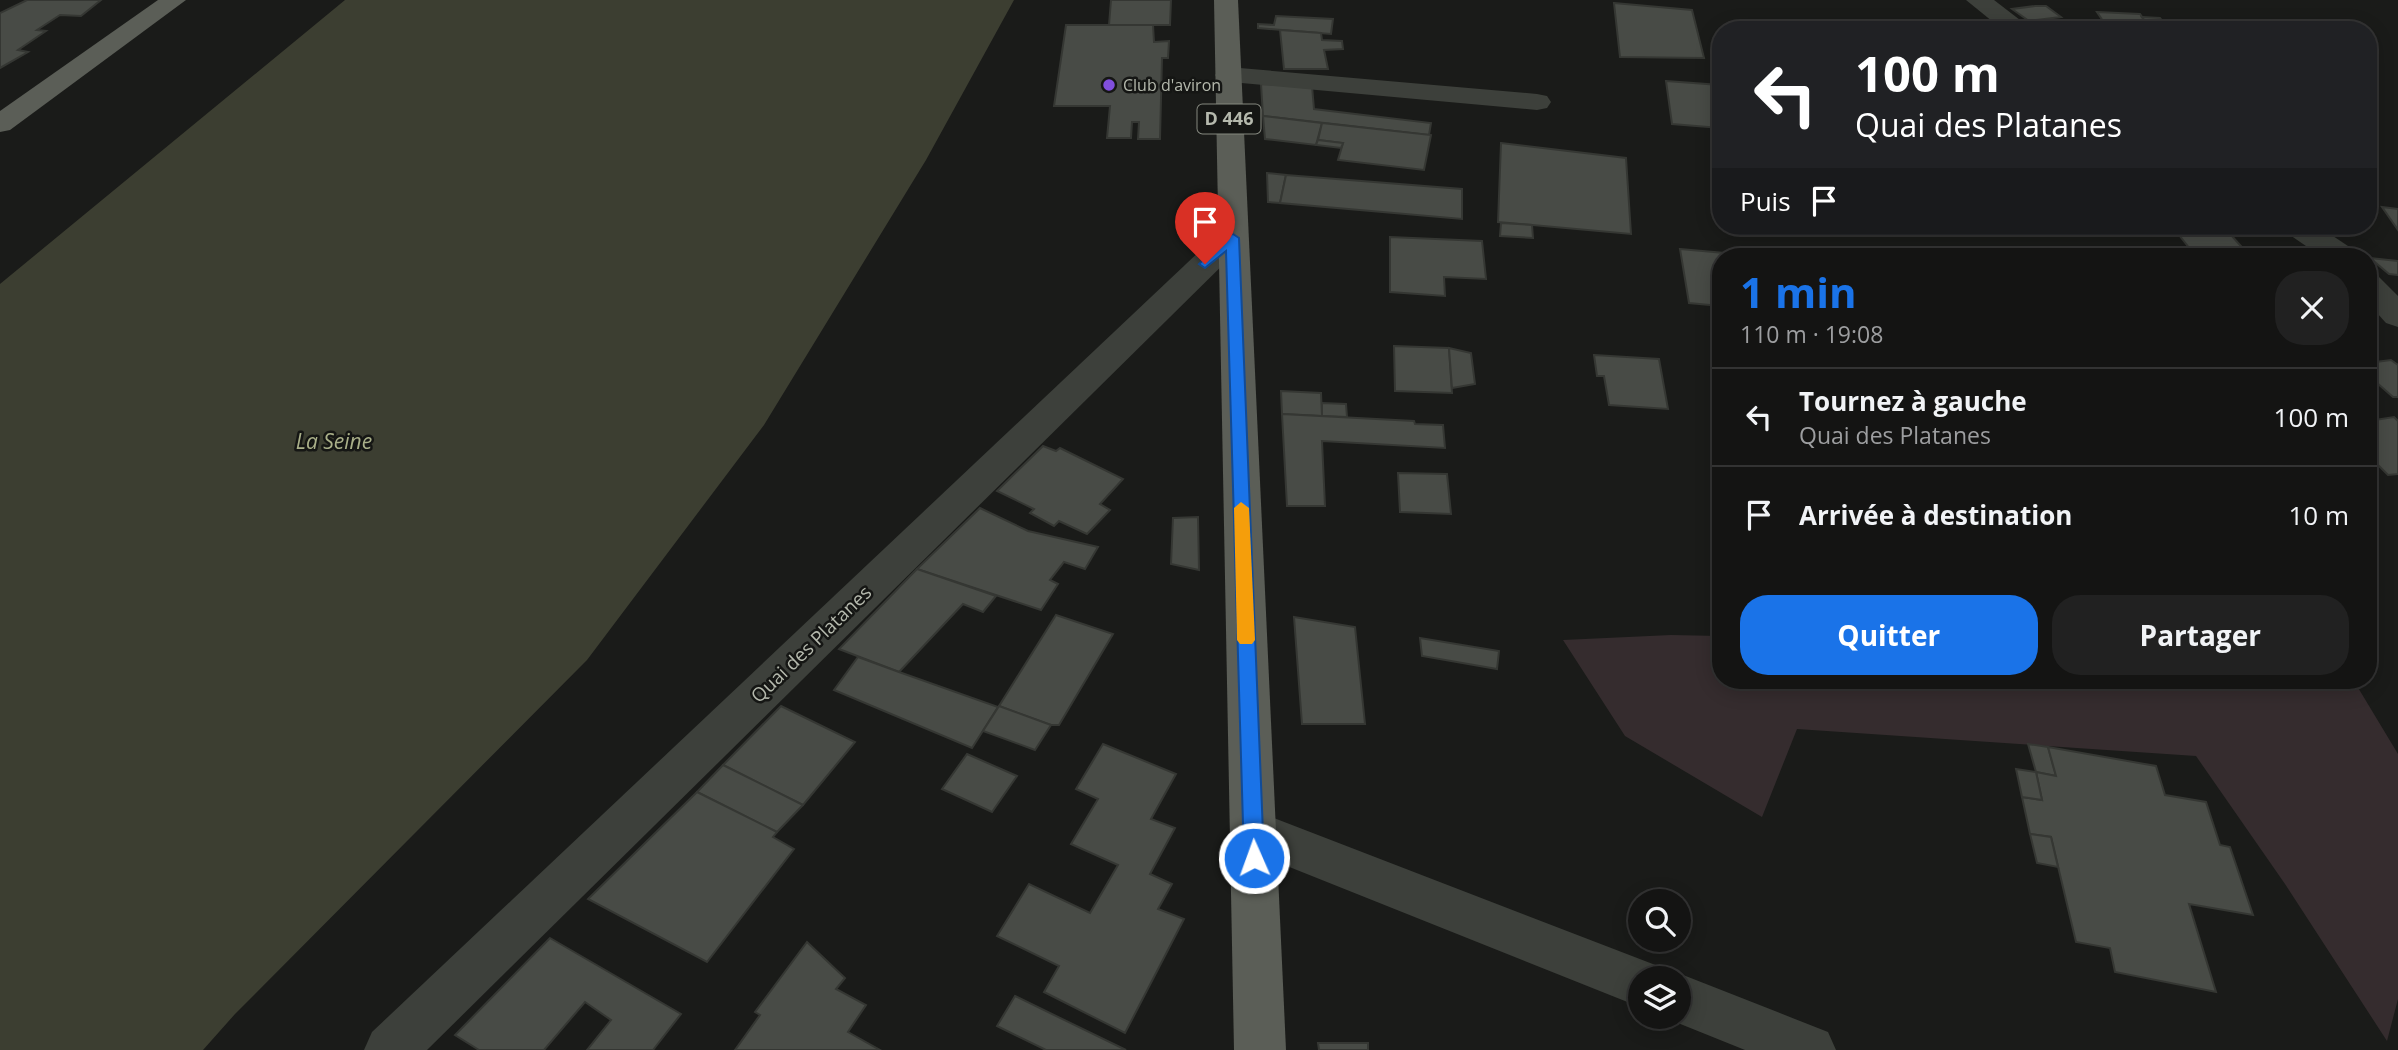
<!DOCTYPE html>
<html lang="fr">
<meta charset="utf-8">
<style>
body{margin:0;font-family:"Open Sans",sans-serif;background:#212121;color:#f1f3f6;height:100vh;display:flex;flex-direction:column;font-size:26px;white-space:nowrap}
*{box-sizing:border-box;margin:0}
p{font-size:23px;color:#9d9ea0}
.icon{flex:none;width:38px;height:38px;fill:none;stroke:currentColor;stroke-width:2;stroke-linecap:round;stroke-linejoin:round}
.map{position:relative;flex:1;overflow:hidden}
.sheet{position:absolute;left:1712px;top:248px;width:665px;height:441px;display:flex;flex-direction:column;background:#141413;border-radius:28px;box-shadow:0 4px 18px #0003,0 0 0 2px #333}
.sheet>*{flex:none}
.hud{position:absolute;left:1712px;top:21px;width:665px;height:214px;border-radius:28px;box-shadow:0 4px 18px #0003,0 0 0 2px #333;background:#202124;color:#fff;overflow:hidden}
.buttons{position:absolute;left:1628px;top:889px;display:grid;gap:14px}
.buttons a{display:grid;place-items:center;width:63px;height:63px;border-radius:50%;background:#141413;box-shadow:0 4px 18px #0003,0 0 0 2px #333;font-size:35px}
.pin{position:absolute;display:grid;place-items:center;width:60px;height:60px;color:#fff;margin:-72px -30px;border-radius:50% 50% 50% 0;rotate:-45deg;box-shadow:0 0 7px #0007}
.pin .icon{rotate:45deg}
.me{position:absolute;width:77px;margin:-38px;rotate:358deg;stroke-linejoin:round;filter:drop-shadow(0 0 5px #0008)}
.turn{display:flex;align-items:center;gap:24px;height:147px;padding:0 28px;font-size:32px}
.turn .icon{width:91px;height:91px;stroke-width:2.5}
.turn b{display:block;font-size:49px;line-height:60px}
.then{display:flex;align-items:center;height:66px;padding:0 28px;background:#0003;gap:14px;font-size:26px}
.round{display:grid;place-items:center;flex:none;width:74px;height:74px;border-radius:28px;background:#212121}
.overview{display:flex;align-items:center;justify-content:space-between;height:119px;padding:0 28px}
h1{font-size:42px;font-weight:700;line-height:52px;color:#1a73e8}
.cta{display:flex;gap:14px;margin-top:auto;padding:14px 28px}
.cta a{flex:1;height:80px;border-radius:28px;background:#1a73e8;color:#fff;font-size:28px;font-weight:700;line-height:80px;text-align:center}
.cta a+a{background:#212121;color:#f1f3f6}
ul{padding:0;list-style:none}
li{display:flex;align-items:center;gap:21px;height:98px;padding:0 28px;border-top:2px solid #333}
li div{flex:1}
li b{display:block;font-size:26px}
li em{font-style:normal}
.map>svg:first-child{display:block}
</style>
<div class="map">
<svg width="2398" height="1050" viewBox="0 0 2398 1050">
<rect width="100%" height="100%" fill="#1a1b19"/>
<path fill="#352c2e" d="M1671,635L1720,636V681H2354L2398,754V999L2387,1041L2285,884L2196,756L1797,729L1762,817L1625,736L1563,640Z"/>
<path fill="#3c3e31" d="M345,0H1014L926,160L764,425L587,660L235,1014L203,1050H0V284Z"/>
<g fill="#484b46" stroke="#353733" stroke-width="2">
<path d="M27,0H101L81,16L60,15L37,30L46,31L18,50L28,52L0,68V13Z"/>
<path d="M1111,0H1171L1170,25H1109Z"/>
<path d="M1614,3L1692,10L1704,58L1620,57Z"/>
<path d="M2035,6H2046L2061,17L2029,21L2012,9Z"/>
<path d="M2097,12L2140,14L2151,30H2109Z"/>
<path d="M1276,16L1333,19L1331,34L1258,28V24L1274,25Z"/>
<path d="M2142,17L2160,18L2169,30H2151Z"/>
<path d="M1066,25H1153L1154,42L1169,41L1168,58H1162L1160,139H1138L1139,122H1132L1131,138H1107L1110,106H1054Z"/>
<path d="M1280,30L1321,33L1322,40L1342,41L1343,49L1324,50L1328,69H1284Z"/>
<path d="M1666,81L1720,85V128L1672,124Z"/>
<path d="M1261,84L1312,86L1314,109L1431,123L1429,135L1263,116Z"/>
<path d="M1263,116L1322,123L1316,145L1265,139Z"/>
<path d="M1322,123L1431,135L1424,170L1338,160L1343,143L1318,140Z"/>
<path d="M1318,140L1343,143L1341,148L1316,145Z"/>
<path d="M1501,143L1626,158L1631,234L1498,222Z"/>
<path d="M1267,173L1286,175L1280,203L1268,202Z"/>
<path d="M1286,175L1462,189V219L1280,203Z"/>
<path d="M2382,207L2398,209V230Z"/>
<path d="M1501,223L1532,225L1533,238L1500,236Z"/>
<path d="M2113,226H2136L2142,234H2120Z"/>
<path d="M2172,226H2223L2248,254H2194Z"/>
<path d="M1390,237L1482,241L1486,279L1444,277L1445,296L1390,292Z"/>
<path d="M1680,249L1736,254L1737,257H1720V306L1689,303Z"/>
<path d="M2265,253H2307L2313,257H2269Z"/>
<path d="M2370,258L2398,261V275L2389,274Z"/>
<path d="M1394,346L1449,348L1452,393L1395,391Z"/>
<path d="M1449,348L1471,353L1475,384L1452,388Z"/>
<path d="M1594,355L1659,359L1668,409L1609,405L1604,376H1597Z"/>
<path d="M2391,360L2398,365V397H2393L2368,375V363Z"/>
<path d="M1281,391L1321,393L1322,416L1282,414Z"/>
<path d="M1322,403L1346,404L1347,417L1322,416Z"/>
<path d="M1282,414L1414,421L1415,424L1443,425L1445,448L1322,441L1325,506H1287Z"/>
<path d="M2394,417L2398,421V474L2388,475L2368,455V421Z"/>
<path d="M1043,446L1056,451L1060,448L1123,479L1100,504L1110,510L1087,534L1059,521L1054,526L1030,513L1034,509L997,491Z"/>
<path d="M1398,473L1447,474L1451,514L1400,512Z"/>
<path d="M980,508L1028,531L1098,547L1085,569L1064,562L1050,580L1058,584L1041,610L917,569Z"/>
<path d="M1198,517L1199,570L1171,564L1173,518Z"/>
<path d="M917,569L996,596L983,612L963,604L899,672L839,649Z"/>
<path d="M1056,615L1113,634L1059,725H1051L999,706Z"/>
<path d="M1294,617L1355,627L1365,724H1302Z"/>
<path d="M1420,638L1499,651L1497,669L1422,656Z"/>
<path d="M858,657L899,672L998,707L972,748L834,690Z"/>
<path d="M781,706L855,742L803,805L723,765Z"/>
<path d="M999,706L1051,725L1035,750L983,731Z"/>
<path d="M1103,744L1176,774L1151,819L1175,828L1150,874L1172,884L1158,909L1184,919L1125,1033L1044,992L1059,966L997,936L1029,884L1090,913L1118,865L1071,844L1098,799L1076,789Z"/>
<path d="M2028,744L2048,747L2056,776L2036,772Z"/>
<path d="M2048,747L2156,766L2165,795L2206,802L2220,845L2230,847L2253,915L2189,904L2216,992L2115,972L2110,948L2076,942L2051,837L2030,834L2022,797L2042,800L2036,772L2056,776Z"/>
<path d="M967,754L1017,776L992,812L942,789Z"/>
<path d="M723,765L803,805L777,832L697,792Z"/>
<path d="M2016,769L2036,772L2042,800L2022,797Z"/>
<path d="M697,792L777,832L773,837L794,849L707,962L588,899Z"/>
<path d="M2030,834L2051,837L2058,867L2037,863Z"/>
<path d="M550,938L681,1014L653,1050H587L611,1020L585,1002L544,1050H479L455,1035Z"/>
<path d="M807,942L845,978L836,989L866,1005L848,1032L880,1050H735L760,1015L755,1012Z"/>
<path d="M1015,996L1126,1050H1046L997,1026Z"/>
<path d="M1318,1043H1368V1050H1319Z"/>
</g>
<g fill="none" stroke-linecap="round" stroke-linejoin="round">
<g fill="#3d403b" fill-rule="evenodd">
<path d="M1966,0H1994L2033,30H2003Z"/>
<path d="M1228,67L1537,94L1547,96L1551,102L1547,108L1537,110L1219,81L1215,75L1219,69Z"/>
<path d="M2283,226H2318L2354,250L2359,257H2322L2287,233Z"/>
<path d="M1232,229L1243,231L1248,238L1243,245L427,1050H364L372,1032L1221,231Z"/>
<path d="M2368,274L2379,277L2398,296V327L2386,323L2368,303Z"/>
<path d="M1253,810L1658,966L1663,978H1640V1007L1237,846L1230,831L1237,816Z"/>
<path d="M1678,973L1828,1032L1836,1050H1745L1663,1017H1678V978H1665Z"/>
</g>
<g fill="#5b5e57" fill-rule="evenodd">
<path d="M158,0H186L10,130L0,132V111Z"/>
<path d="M1214,0H1238L1286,1050H1234Z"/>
</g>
</g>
<path fill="#1a73e8" stroke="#114b97" stroke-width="2" d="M1233,234L1239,238L1264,858L1261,864L1254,867L1247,864L1244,858L1226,251L1205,268L1199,264L1228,235Z"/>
<path fill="#f59e0b" d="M1241,502L1249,508L1255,640L1252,644H1240L1237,640L1234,508Z"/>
<circle fill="#814fdd" stroke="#151614" stroke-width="2.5" cx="1109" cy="85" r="7"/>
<g text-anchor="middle" stroke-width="5" stroke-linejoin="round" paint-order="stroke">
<g font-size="16" fill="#b5b9ad" stroke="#151614" text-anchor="start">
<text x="1123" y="91">Club d'aviron</text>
</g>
<rect fill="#151614" stroke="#85887f" stroke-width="2" x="1197.5" y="104.5" width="63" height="29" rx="5"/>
<g font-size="18" font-weight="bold" fill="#b5b9ad">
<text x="1229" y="125">D 446</text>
</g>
<g font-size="19" fill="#b5b9ad" stroke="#151614">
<text transform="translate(811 644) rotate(-44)" y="7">Quai des Platanes</text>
</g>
<g font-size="21" font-style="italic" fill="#aab089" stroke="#151614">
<text x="334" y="449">La Seine</text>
</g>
</g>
</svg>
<div class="buttons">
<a><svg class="icon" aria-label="search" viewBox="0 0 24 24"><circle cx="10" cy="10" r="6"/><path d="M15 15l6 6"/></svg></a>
<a><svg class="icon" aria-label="layers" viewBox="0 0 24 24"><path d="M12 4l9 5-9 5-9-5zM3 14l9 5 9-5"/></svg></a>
</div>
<div class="pin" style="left:1205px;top:264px;background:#d93025"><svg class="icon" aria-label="arrive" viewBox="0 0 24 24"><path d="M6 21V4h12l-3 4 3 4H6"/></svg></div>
<svg class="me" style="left:1254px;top:858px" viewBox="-20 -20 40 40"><circle r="17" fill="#1a73e8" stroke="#fff" stroke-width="3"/><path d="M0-11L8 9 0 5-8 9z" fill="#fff"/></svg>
<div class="hud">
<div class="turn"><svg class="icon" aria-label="left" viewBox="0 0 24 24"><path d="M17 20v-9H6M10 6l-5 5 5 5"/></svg><div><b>100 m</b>Quai des Platanes</div></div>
<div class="then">Puis<svg class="icon" aria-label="arrive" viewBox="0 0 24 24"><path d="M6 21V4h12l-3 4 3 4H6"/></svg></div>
</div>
<section class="sheet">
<div class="overview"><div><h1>1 min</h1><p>110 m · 19:08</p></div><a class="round"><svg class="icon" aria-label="close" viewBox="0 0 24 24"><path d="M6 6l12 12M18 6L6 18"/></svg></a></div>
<ul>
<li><svg class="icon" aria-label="left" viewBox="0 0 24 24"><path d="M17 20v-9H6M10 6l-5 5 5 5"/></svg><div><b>Tournez à gauche</b><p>Quai des Platanes</p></div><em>100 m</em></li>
<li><svg class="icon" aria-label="arrive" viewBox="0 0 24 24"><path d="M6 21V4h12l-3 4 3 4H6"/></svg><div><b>Arrivée à destination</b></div><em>10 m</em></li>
</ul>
<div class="cta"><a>Quitter</a><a>Partager</a></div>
</section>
</div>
